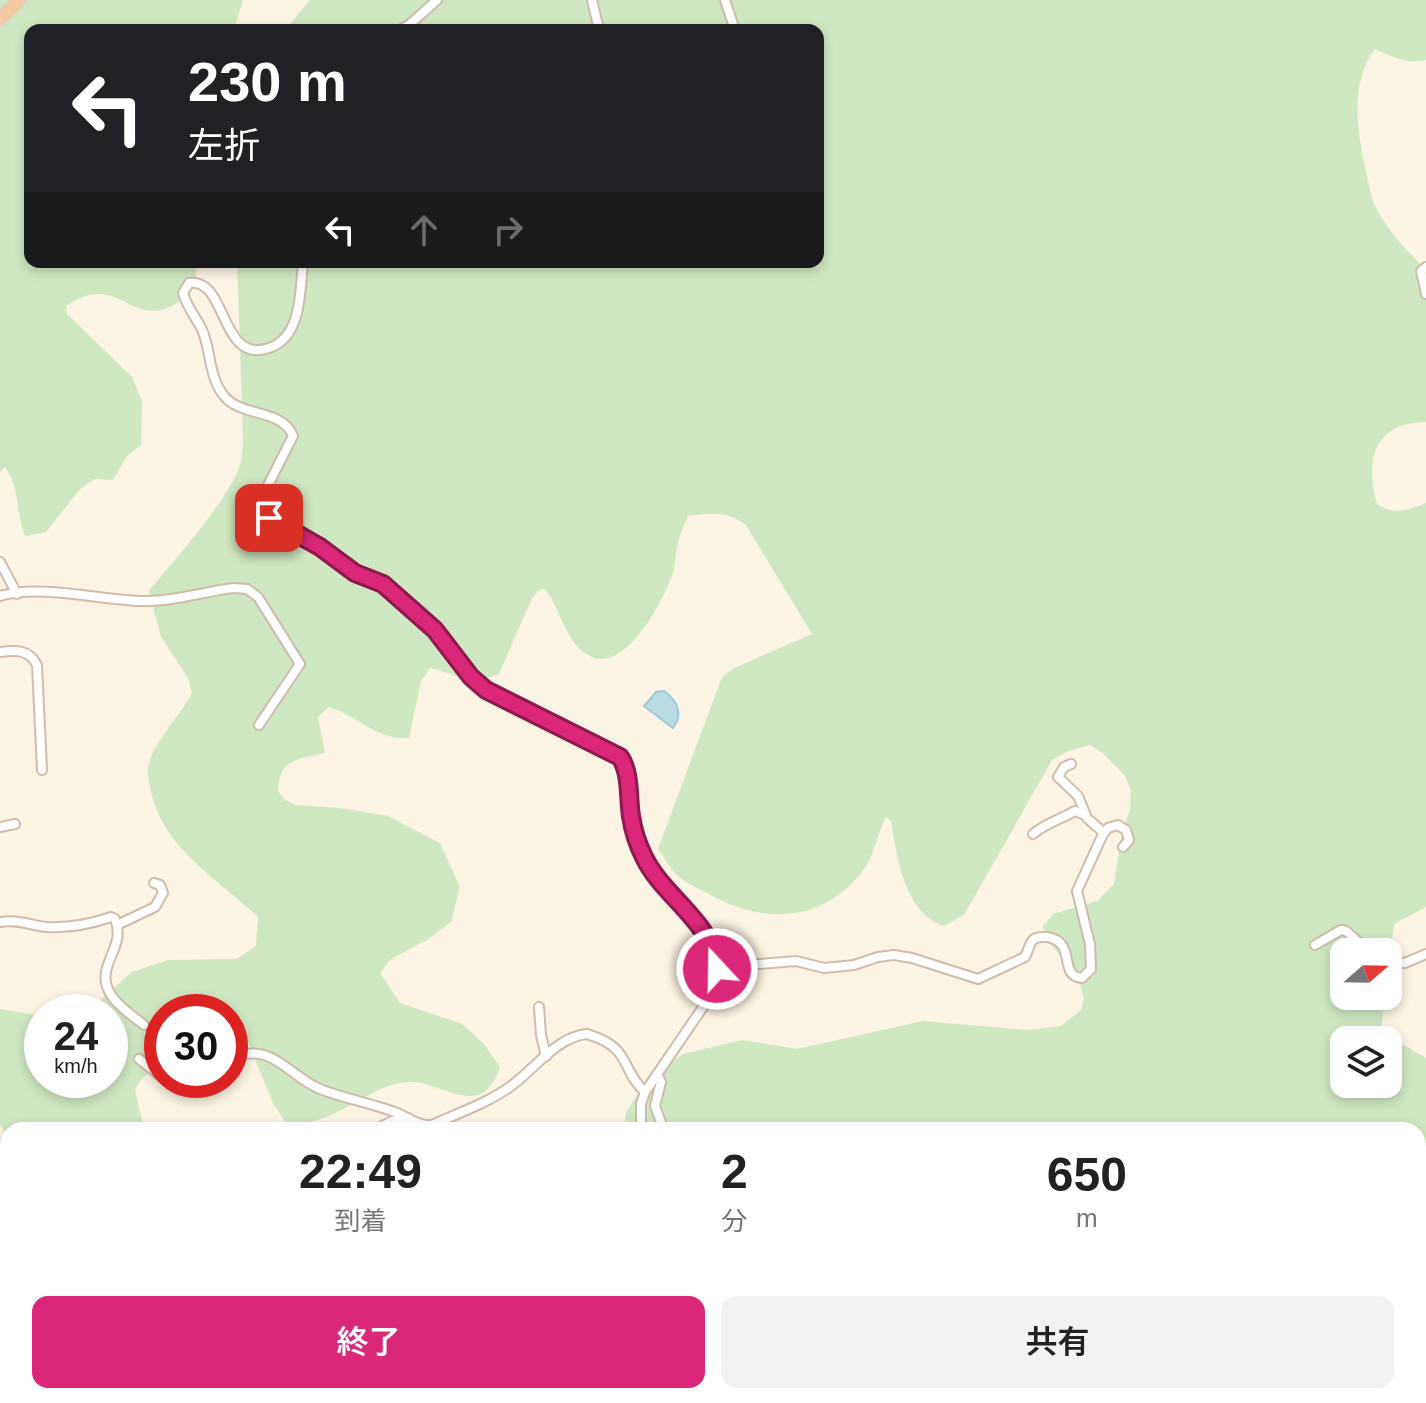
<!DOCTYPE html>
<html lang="ja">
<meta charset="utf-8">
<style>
body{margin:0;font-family:Helvetica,"Noto Sans JP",sans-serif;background:#f2f2f2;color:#222;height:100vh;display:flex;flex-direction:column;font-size:30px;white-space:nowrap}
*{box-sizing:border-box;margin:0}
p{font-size:26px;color:#767676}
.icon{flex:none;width:44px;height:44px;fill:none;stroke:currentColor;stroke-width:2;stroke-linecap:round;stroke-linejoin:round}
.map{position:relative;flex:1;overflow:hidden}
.side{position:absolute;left:0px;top:1122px;width:1426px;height:282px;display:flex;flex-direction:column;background:#fff;border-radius:24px 24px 0 0;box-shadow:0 4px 12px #0003}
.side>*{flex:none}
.hud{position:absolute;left:24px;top:24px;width:800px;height:244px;border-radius:16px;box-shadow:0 4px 12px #0003;background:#202124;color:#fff;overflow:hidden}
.needle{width:52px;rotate:70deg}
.controls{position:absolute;left:1330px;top:938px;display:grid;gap:16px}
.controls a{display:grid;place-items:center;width:72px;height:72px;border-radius:16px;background:#fff;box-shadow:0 4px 12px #0003;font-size:40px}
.speed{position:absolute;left:24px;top:994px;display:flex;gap:16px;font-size:40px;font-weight:700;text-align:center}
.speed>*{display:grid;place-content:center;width:104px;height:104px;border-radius:50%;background:#fff;box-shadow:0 4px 12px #0003;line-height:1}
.speed small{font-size:20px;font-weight:400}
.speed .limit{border:12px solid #d22;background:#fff;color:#111}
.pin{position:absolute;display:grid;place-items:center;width:68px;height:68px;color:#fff;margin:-34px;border-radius:16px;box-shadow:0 4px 12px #0006}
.me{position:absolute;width:88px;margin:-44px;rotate:339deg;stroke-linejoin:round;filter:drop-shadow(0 0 6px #0008)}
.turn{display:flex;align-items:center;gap:28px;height:168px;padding:0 32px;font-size:36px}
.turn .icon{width:104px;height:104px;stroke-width:2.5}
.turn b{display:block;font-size:56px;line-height:68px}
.lanes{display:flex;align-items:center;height:76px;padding:0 32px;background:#0003;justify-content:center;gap:40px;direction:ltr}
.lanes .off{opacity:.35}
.eta{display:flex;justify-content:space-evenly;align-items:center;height:136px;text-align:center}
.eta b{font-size:48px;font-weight:600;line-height:56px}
.cta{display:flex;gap:16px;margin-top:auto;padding:16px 32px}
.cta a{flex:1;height:92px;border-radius:16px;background:#db2777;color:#fff;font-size:32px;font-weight:600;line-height:92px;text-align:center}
.cta a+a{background:#f2f2f2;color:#222}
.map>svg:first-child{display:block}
</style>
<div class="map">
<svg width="1426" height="1403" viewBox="0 0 1426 1403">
<rect width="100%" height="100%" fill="#fbf3e3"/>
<g fill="#d0e7c3" fill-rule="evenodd">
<path d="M0,0H243L234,30H30V262H196C196,285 197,291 177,303C143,324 130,297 101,294C88,293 76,299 66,306L67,314L132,377L142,401L141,445L127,456L113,480L95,479L80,489L46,532L25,536C16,512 20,487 5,467L0,472Z"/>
<path d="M310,0H1426V60C1407,64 1392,57 1375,49C1348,84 1358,136 1367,176C1369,186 1371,197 1375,206C1388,231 1406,250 1426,270V422C1375,422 1364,460 1377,504C1395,516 1407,510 1426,503V907L1394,924L1388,973V952H1344V996H1385L1381,1032L1426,1058V1273L1418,1280V1130H624L626,1113L644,1083L683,1054L742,1040L797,1049L923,1021L1027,1030L1061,1026L1081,1010L1084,998L1078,977L1046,939L1043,926L1053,914L1097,901L1114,884L1122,832L1130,810L1131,790L1125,776L1104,754L1090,745L1069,751L1052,760L964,915L944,926C904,913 897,857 891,821L886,817C877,835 874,857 861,873C820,924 761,924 707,893C697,888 684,882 676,874C669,867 664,857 658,849L722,677L734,668L812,634L746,525C727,511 711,513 688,516C685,523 681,531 679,539C675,551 676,564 672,576C663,601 625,674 590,656C565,643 561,609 545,589L539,590L532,598L499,674C465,687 461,675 430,668L421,681L409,738C376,740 360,717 329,707L318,717L325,753C299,760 279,757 278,791L285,800L296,805L340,808L388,816L440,843L460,887L451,922L427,940L391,959L380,973L400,1003L462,1024L484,1044L500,1067C481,1124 440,1079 406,1082C362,1087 338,1127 286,1123L273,1103L248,1042L230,1027V1012H162V1069C149,1069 140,1079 135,1090L144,1130H8V1140L0,1124V1009L42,1016V1080H110V1012H87L132,972L168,960L237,959L256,946L258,917C216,877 160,847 150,786C149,781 147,773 148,768C153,741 180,717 192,693L188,678L161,637L149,591C173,561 233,496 241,461C243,453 243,444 243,436L237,262H818V30H285ZM1344,1040H1388V1084H1344Z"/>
<path d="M598,1396H969L973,1403H601Z"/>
<path d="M1110,1396H1307L1303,1403H1115Z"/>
</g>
<path fill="#b9dce3" stroke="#a0cad4" stroke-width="2" d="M664,691C677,700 684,714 673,728L644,706L656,692Z"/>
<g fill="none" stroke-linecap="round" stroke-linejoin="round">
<path stroke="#a0cad4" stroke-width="2" d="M1312,1403L1315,1396"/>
<g stroke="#b9dce3" stroke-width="12">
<path d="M0,1222L8,1225"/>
<path d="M151,1396L161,1403"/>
</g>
<g stroke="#cebdad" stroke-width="12">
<g id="minor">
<path d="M592,0L599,30"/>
<path d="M725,0L735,30"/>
<path d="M399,30L409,25L437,0"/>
<path d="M303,262C300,291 302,337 269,348C219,365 228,277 189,283L183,293C187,308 197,318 203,332C211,352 209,379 225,397C242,417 283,409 293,436L258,505L277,525L312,541L355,573L383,584L435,630L480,685L499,698L620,757L626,767L632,825L645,859L701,928L713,950L718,975L714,991L645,1092L641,1104V1130"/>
<path d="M1426,267L1421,271L1426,294"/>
<path d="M0,562L17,594"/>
<path d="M0,596C39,584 101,600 141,601C171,602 203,592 233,588L247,589L258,597L300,664L259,725"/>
<path d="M0,652C15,650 29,649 37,665L42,770"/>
<path d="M1071,764L1064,767L1058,777L1078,796L1087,818L1104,833"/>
<path d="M0,827L15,824"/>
<path d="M1033,834C1046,823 1061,819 1075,811L1085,815"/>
<path d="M0,922C16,919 30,925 46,927C67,928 91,924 111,917L115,919C128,950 89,968 114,999C122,1009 134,1017 144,1025"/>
<path d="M117,925L155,907L163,893L160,885L154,883"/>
<path d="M1315,945L1341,930L1346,931L1370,952"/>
<path d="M1388,962L1405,963L1426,954"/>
<path d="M717,963L760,964L796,961L824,968L854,965L878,957L894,955L912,958L978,979L1025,957C1028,952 1029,943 1034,939C1038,936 1042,937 1047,937C1078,942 1057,976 1082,978L1091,969L1090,944L1077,891L1103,834L1108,828L1118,825L1126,830L1129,840L1123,847"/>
<path d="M539,1007L541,1035L546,1056"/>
<path d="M230,1058C274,1041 286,1075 320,1089C345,1099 372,1103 397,1113C410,1118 418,1126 432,1125C458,1113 488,1103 511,1086C535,1069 556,1037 587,1034C633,1048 619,1068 645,1092"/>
<path d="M139,1059L162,1077"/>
<path d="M657,1074L661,1082L655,1106L664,1130"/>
<path d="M171,1080H193"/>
<path d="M375,1130L392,1121L408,1118"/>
<path d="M0,1283L8,1286"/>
<path d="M1418,1343L1426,1337"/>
<path d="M121,1396L124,1403"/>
<path d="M160,1396L176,1403"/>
<path d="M626,1396L627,1403"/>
<path d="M103,1403L110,1396"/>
<path d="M398,1403L401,1396"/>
<path d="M1360,1403L1364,1396"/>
</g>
</g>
<g stroke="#dad4d0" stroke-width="16">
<g id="trunk">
<path d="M0,19L19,0"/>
<path d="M0,1191L8,1194"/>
<path d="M549,1396L559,1403"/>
</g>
</g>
<use href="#minor" stroke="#fff" stroke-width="8"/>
<use href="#trunk" stroke="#f4c89e" stroke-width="12"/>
</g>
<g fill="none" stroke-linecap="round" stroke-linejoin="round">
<g stroke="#8e194d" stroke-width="20">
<path id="route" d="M269,518L320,547L355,573L383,584L435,630L471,677L486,690L620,757C631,773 628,798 631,816C633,830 638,845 644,857C663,897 714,923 717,969"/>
</g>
<use href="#route" stroke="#db2777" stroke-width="14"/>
</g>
</svg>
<div class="controls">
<a><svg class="needle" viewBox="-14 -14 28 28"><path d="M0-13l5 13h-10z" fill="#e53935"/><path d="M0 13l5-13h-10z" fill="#767676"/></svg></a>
<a><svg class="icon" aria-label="layers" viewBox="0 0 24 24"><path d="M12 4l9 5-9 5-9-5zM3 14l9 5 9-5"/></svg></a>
</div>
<div class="speed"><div>24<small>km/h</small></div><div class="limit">30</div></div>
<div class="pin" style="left:269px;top:518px;background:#d93025"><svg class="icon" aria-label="arrive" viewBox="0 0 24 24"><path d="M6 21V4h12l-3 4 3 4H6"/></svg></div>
<svg class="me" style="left:717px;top:969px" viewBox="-20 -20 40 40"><circle r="17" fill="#db2777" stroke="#fff" stroke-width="3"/><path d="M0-11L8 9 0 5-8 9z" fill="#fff"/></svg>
<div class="hud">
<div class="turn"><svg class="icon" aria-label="left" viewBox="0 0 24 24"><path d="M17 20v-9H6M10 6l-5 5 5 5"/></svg><div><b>230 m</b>左折</div></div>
<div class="lanes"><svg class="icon" aria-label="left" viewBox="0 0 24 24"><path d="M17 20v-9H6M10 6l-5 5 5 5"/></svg><svg class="icon off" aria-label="ahead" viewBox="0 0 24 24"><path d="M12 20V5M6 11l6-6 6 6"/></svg><svg class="icon off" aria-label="right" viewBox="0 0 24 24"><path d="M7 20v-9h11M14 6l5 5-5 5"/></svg></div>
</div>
<section class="side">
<div class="eta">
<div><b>22:49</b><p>到着</p></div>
<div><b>2</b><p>分</p></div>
<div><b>650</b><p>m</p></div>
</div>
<div class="cta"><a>終了</a><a>共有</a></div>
</section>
</div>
